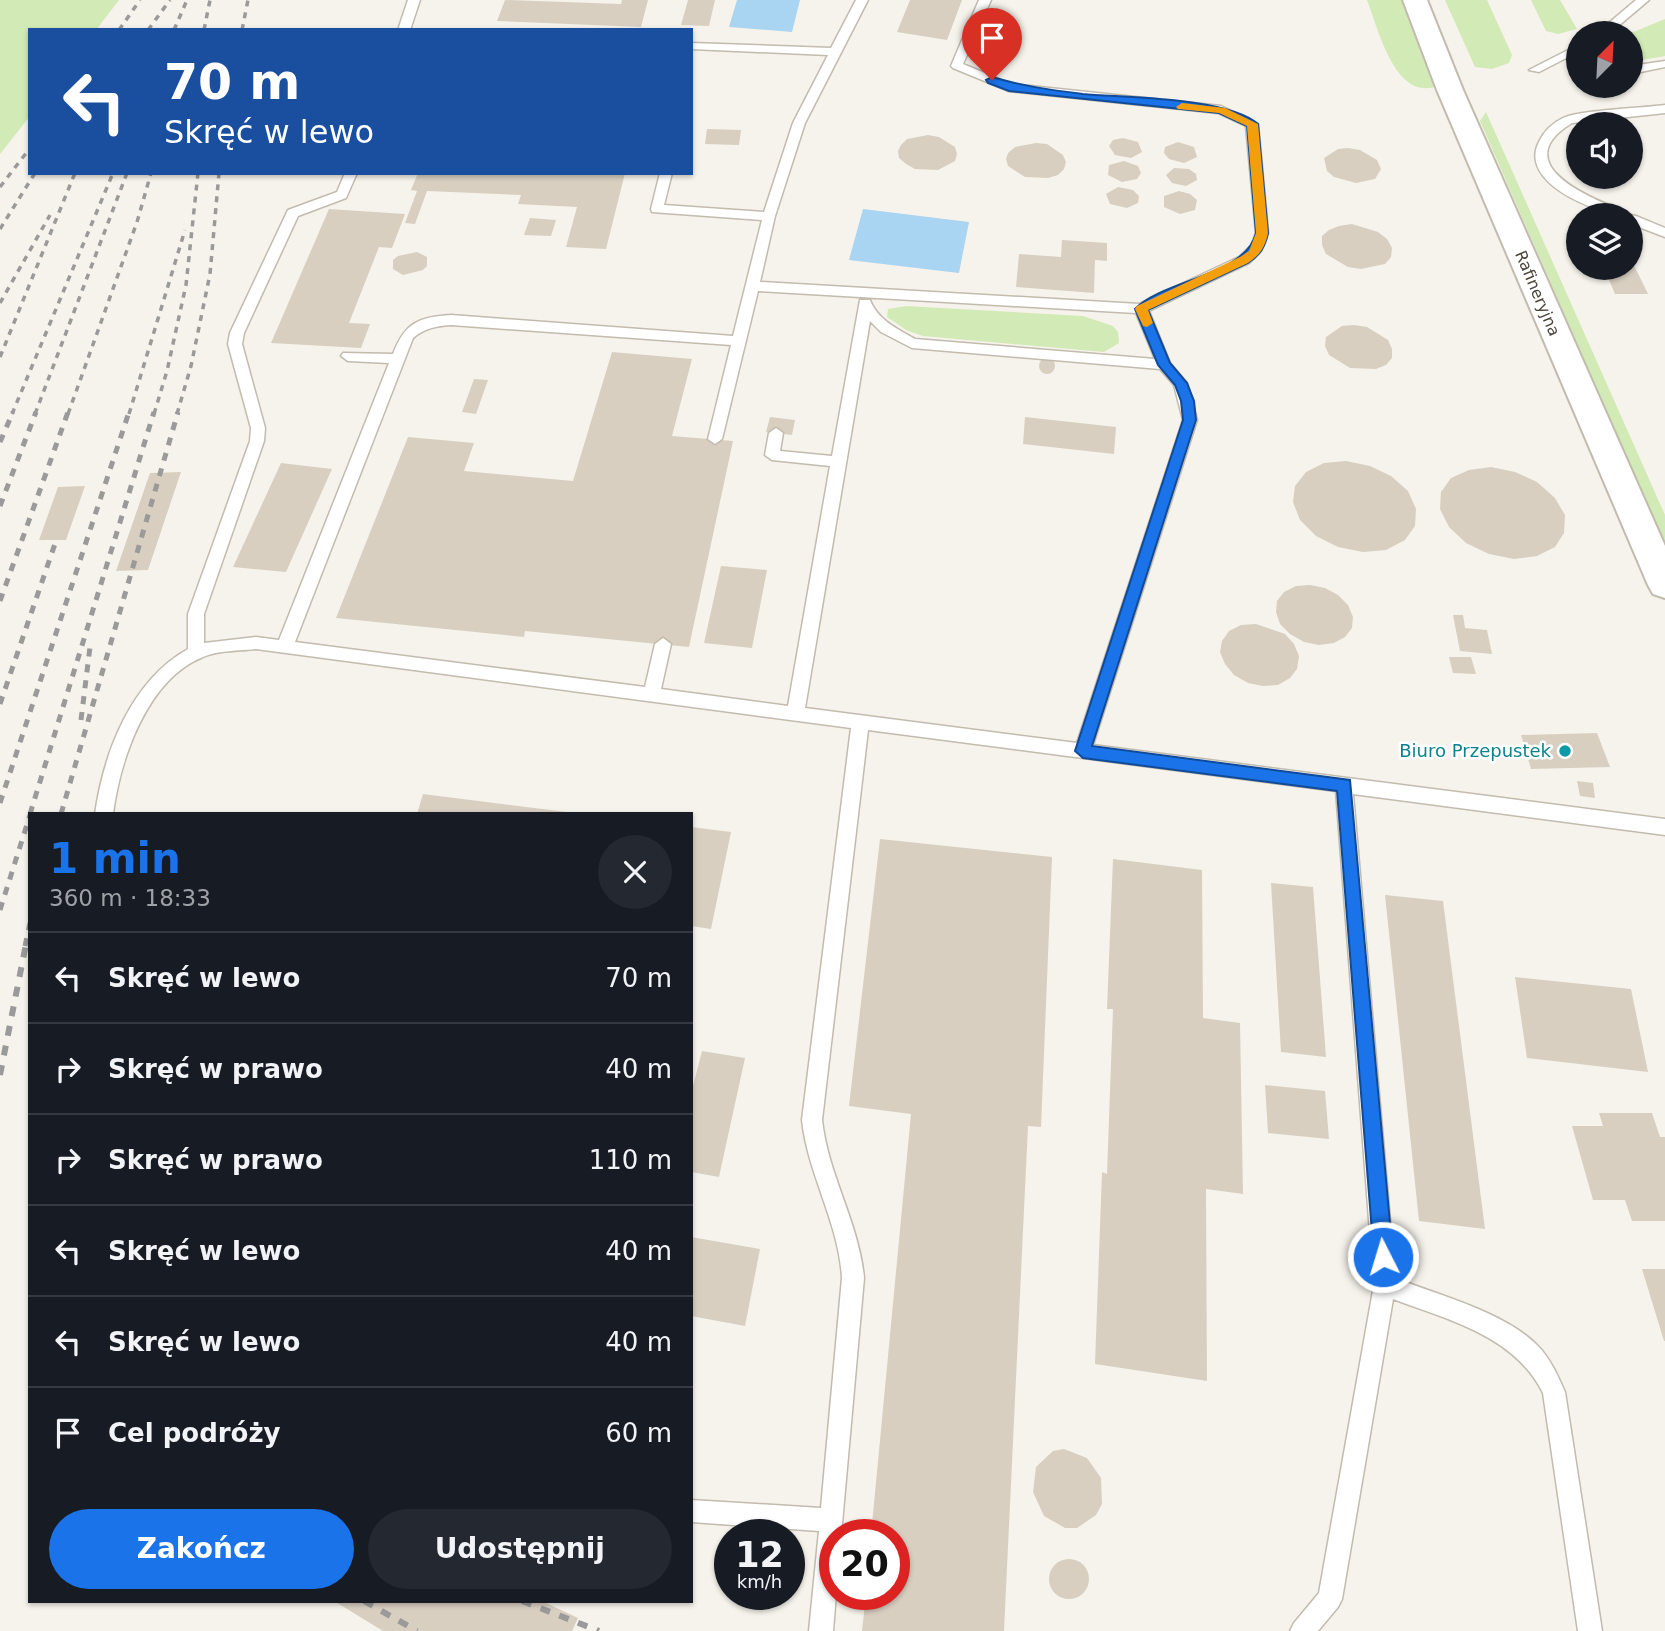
<!DOCTYPE html>
<html lang="pl">
<meta charset="utf-8">
<style>
body{margin:0;font-family:"DejaVu Sans",sans-serif;background:#242831;color:#f1f3f6;height:100vh;display:flex;flex-direction:column;font-size:26px;white-space:nowrap}
*{box-sizing:border-box;margin:0}
p{font-size:23px;color:#9ea1a6}
.icon{flex:none;width:38px;height:38px;fill:none;stroke:currentColor;stroke-width:2;stroke-linecap:round;stroke-linejoin:round}
.map{position:relative;flex:1;overflow:hidden}
.sheet{position:absolute;left:28px;top:812px;width:665px;height:791px;display:flex;flex-direction:column;background:#171b24;border-radius:0px;box-shadow:0 2px 5px #0004}
.sheet>*{flex:none}
.top-card{position:absolute;left:28px;top:28px;width:665px;height:147px;border-radius:0px;box-shadow:0 2px 5px #0004;background:#1a4fa0;color:#fff;overflow:hidden}
.needle{width:46px;rotate:24deg}
.fabs{position:absolute;left:1566px;top:21px;display:grid;gap:14px}
.fabs a{display:grid;place-items:center;width:77px;height:77px;border-radius:50%;background:#171b24;box-shadow:0 2px 5px #0004;font-size:35px}
.speed{position:absolute;left:714px;top:1519px;display:flex;gap:14px;font-size:35px;font-weight:700;text-align:center}
.speed>*{display:grid;place-content:center;width:91px;height:91px;border-radius:50%;background:#171b24;box-shadow:0 2px 5px #0004;line-height:1}
.speed small{font-size:18px;font-weight:400}
.speed .limit{border:10px solid #d22;background:#fff;color:#111}
.pin{position:absolute;display:grid;place-items:center;width:60px;height:60px;color:#fff;margin:-72px -30px;border-radius:50% 50% 50% 0;rotate:-45deg;box-shadow:0 0 7px #0007}
.pin .icon{rotate:45deg}
.me{position:absolute;width:77px;margin:-38px;rotate:355deg;stroke-linejoin:round;filter:drop-shadow(0 0 5px #0008)}
.turn{display:flex;align-items:center;gap:24px;height:147px;padding:0 21px;font-size:32px}
.turn .icon{width:91px;height:91px;stroke-width:2.5}
.turn b{display:block;font-size:49px;line-height:60px}
.round{display:grid;place-items:center;flex:none;width:74px;height:74px;border-radius:37px;background:#242831}
.summary{display:flex;align-items:center;justify-content:space-between;height:119px;padding:0 21px}
h1{font-size:42px;font-weight:600;line-height:52px;color:#1a73e8}
.button{display:flex;gap:14px;margin-top:auto;padding:14px 21px}
.button a{flex:1;height:80px;border-radius:42px;background:#1a73e8;color:#fff;font-size:28px;font-weight:600;line-height:80px;text-align:center}
.button a+a{background:#242831;color:#f1f3f6}
ul{padding:0;list-style:none}
li{display:flex;align-items:center;gap:21px;height:91px;padding:0 21px;border-top:2px solid #363941}
li div{flex:1}
li b{display:block;font-size:26px}
li em{font-style:normal}
.map>svg:first-child{display:block}
</style>
<div class="map">
<svg width="1665" height="1631" viewBox="0 0 1665 1631">
<rect width="100%" height="100%" fill="#f6f3ec"/>
<g fill="#d2eab5">
<path d="M0,0H119L96,30H30V116L0,154Z"/>
<path d="M1367,0H1401L1437,86C1395,102 1378,28 1367,0Z"/>
<path d="M1445,0H1487L1512,55L1509,63L1492,69L1475,67Z"/>
<path d="M1531,0H1560L1577,29L1558,34L1546,31Z"/>
<path d="M1665,19V56L1631,62V33Z"/>
<path d="M1486,112L1665,515V545L1480,121Z"/>
<path d="M906,306L1083,316L1113,326L1118,332L1119,343L1104,352L923,336L908,331L887,317L888,309Z"/>
</g>
<g fill="#a9d4f2">
<path d="M737,0H800L792,32L729,27Z"/>
<path d="M863,209L969,222L959,273L849,260Z"/>
</g>
<g fill="#d8cfc1">
<path d="M505,0L621,4L622,0H648L641,27L497,21Z"/>
<path d="M688,0H715L709,26L681,25Z"/>
<path d="M910,0H962L947,40L897,32Z"/>
<path d="M707,129L741,130L739,145L705,144Z"/>
<path d="M928,135L939,137L955,147L957,154L955,161L938,170L915,169L906,164L899,158L898,151L901,145L907,139Z"/>
<path d="M1123,138L1138,142L1142,152L1131,158L1115,155L1109,146L1113,140Z"/>
<path d="M1178,142L1194,147L1197,157L1184,163L1169,159L1164,153L1165,147Z"/>
<path d="M1036,143L1047,144L1063,155L1066,162L1064,169L1058,175L1048,178L1025,177L1008,166L1006,159L1008,153L1015,147Z"/>
<path d="M1348,148L1360,150L1377,160L1381,169L1375,179L1356,183L1334,177L1327,171L1324,158L1338,149Z"/>
<path d="M1124,161L1138,166L1141,173L1137,179L1122,182L1108,175L1109,165Z"/>
<path d="M1174,168L1189,169L1196,174L1197,180L1186,186L1172,183L1166,175Z"/>
<path d="M418,173H625L606,249L566,247L577,207L518,204L521,195L427,191L415,224L405,223L417,191L411,190Z"/>
<path d="M1118,187L1133,190L1139,196L1138,203L1127,208L1110,204L1106,194Z"/>
<path d="M1179,191L1190,194L1197,200L1195,210L1180,214L1164,207V196Z"/>
<path d="M329,209L405,214L392,248L379,247L349,323L370,324L361,348L271,343Z"/>
<path d="M530,218L556,220L551,236L524,235Z"/>
<path d="M1352,224L1378,232L1387,239L1392,248L1391,257L1385,264L1361,269L1348,267L1326,254L1322,245V236L1329,230L1339,226Z"/>
<path d="M1062,240L1107,243V261L1095,260L1094,293L1016,287L1019,254L1061,257Z"/>
<path d="M417,252L427,257V266L423,270L403,275L393,269V260L398,256Z"/>
<path d="M1631,259L1648,294H1615L1604,268H1631Z"/>
<path d="M1354,325L1367,327L1388,340L1392,349V358L1386,365L1376,369L1350,368L1329,355L1325,346L1326,337L1342,326Z"/>
<path d="M612,352L692,359L672,436L733,441L689,647L525,631L524,637L336,618L408,437L474,443L464,471L573,481Z"/>
<circle cx="1047" cy="366" r="8"/>
<path d="M474,379L488,380L476,414L462,412Z"/>
<path d="M770,417L795,420L792,435L766,432Z"/>
<path d="M1025,417L1116,427L1114,454L1023,444Z"/>
<path d="M1346,461L1370,466L1391,476L1408,491L1416,509L1415,526L1405,540L1386,550L1363,552L1338,547L1316,536L1300,520L1293,502L1295,486L1306,472L1324,463Z"/>
<path d="M281,463L332,469L286,572L233,567Z"/>
<path d="M1491,467L1515,472L1537,482L1555,498L1565,515L1564,533L1555,547L1537,556L1514,559L1489,554L1466,543L1449,527L1440,509L1441,492L1451,478L1469,470Z"/>
<path d="M181,472L148,570L116,571L150,473Z"/>
<path d="M85,486L66,540H39L58,487Z"/>
<path d="M721,566L767,570L752,648L704,643Z"/>
<path d="M1310,585L1325,588L1338,595L1348,605L1353,617L1352,628L1345,637L1334,643L1319,645L1304,642L1290,634L1280,624L1276,612L1277,601L1284,592L1296,586Z"/>
<path d="M1453,615H1463L1465,628L1487,630L1492,654L1460,651Z"/>
<path d="M1256,624L1285,634L1294,644L1299,656L1297,669L1290,678L1278,685L1263,686L1248,683L1234,675L1225,664L1220,652L1222,641L1229,631L1241,625Z"/>
<path d="M1449,657H1471L1476,674L1453,673Z"/>
<path d="M1597,733L1610,767L1531,769L1521,735Z"/>
<path d="M1577,781L1593,783L1595,798L1580,796Z"/>
<path d="M423,794L567,812V814H417Z"/>
<path d="M691,827L731,832L711,929L691,926Z"/>
<path d="M880,839L1052,857L1041,1127L1028,1126L1004,1631H862L866,1594H894V1535H871L911,1114L849,1106Z"/>
<path d="M1113,859L1202,870L1203,1018L1240,1023L1243,1194L1206,1189L1207,1381L1095,1364L1102,1172L1107,1174L1113,1009H1107Z"/>
<path d="M1271,883L1313,887L1326,1057L1281,1052Z"/>
<path d="M1385,895L1443,901L1485,1229L1419,1221Z"/>
<path d="M1515,977L1631,989L1648,1072L1527,1058Z"/>
<path d="M702,1051L745,1058L719,1177L691,1172V1094Z"/>
<path d="M1265,1085L1325,1091L1329,1139L1268,1133Z"/>
<path d="M1599,1113H1652L1660,1137H1665V1221H1632L1625,1200H1593L1572,1126H1603Z"/>
<path d="M691,1237L760,1249L745,1326L691,1316Z"/>
<path d="M1642,1269H1665V1341H1664Z"/>
<path d="M1064,1449L1087,1458L1101,1478L1102,1504L1096,1515L1077,1528H1065L1044,1516L1033,1492L1036,1467L1053,1451Z"/>
<circle cx="1069" cy="1579" r="20"/>
<path d="M334,1601H542L578,1618L572,1631H383Z"/>
</g>
<g fill="none" stroke-linecap="round" stroke-linejoin="round">
<g stroke="#c2bbae" stroke-width="3">
<g id="service">
<path d="M408,0H420L410,30H398Z"/>
<path d="M856,0H868L805,123L775,216L760,282L1139,304L1239,257L1251,246L1256,233L1246,126L1218,113L1009,91L953,68L951,66L979,0H991L963,64L1011,84L1221,106L1258,124L1268,233L1261,251L1249,263L1149,311L1170,363L1187,383L1197,420L1093,745L1665,819V835L1353,794L1395,1278C1438,1295 1504,1312 1537,1345C1550,1358 1558,1376 1565,1392L1602,1631H1578L1543,1393C1515,1336 1449,1320 1393,1299L1342,1599L1338,1607L1318,1631H1290L1294,1623L1319,1593L1374,1285L1336,791L868,730L822,1120C828,1175 859,1223 864,1278L841,1535H835L836,1594L833,1631H809L819,1531L691,1522V1500L821,1508L842,1278C839,1223 808,1175 802,1120L851,728L256,649C239,651 219,650 203,657C147,679 120,760 113,814H95C104,752 131,681 188,649V614L250,441L251,428L228,344L230,333L288,210L337,192L345,173H357L346,198L298,216L244,333L242,344L265,428L264,441L204,614V643L256,637L279,640L389,363L348,361L341,356L343,353L393,354C405,323 418,317 451,315L733,336L762,220L652,212L651,209L660,173H672L664,205L764,212L793,123L828,55L691,49V43L831,48ZM758,291L1136,313L1155,359L915,339C897,329 877,319 870,300H860L832,456L780,451L783,433L776,428L769,433L765,455L772,460L830,466L788,706L661,689L671,644L663,638L655,644L645,687L295,642L413,338C425,328 436,326 451,325L731,345L708,439L715,444L722,439ZM870,321L881,332L912,348L1160,369L1174,385L1183,420L1077,743L805,708Z"/>
<path d="M1636,0H1649L1610,33H1597Z"/>
<path d="M1578,45V52L1539,72L1529,70Z"/>
<path d="M1665,61V67L1631,74V66Z"/>
<path d="M1665,105V113L1572,123C1505,164 1591,199 1627,212L1628,215C1598,215 1515,182 1540,140C1545,130 1553,123 1563,118C1580,110 1643,108 1665,105Z"/>
<path d="M1630,215L1636,216L1665,228V237L1631,224Z"/>
</g>
</g>
<g stroke="#c2bbae" stroke-width="4">
<path id="tertiary" d="M1403,0H1427L1463,90L1665,546V598L1653,594L1648,585L1437,90Z"/>
</g>
<use href="#service" fill="#fff" fill-rule="evenodd"/>
<use href="#tertiary" fill="#fff" fill-rule="evenodd"/>
<g stroke="#9a9a9a" stroke-width="3.5" stroke-dasharray="6 6" stroke-linecap="butt">
<path d="M119,30L140,0"/>
<path d="M148,30L170,0"/>
<path d="M174,30L187,0"/>
<path d="M204,30L210,0"/>
<path d="M242,30L248,0"/>
<path d="M0,187L30,148"/>
<path d="M0,229L35,173"/>
<path d="M0,303L50,215"/>
<path d="M0,357L75,173"/>
<path d="M12,414L113,173"/>
<path d="M35,414L127,173"/>
<path d="M68,414L137,222L151,173"/>
<path d="M129,414L185,230"/>
<path d="M154,414L167,371L186,285L198,173"/>
<path d="M177,414L191,366L210,274L219,173"/>
</g>
<g stroke="#9a9a9a" stroke-width="5" stroke-dasharray="8 8" stroke-linecap="butt">
<path d="M0,442L13,412"/>
<path d="M0,506L36,412"/>
<path d="M0,601L68,412"/>
<path d="M0,704L57,538"/>
<path d="M81,720L90,647"/>
<path d="M0,803L129,412"/>
<path d="M30,814L154,412"/>
<path d="M61,814L178,412"/>
<path d="M0,910L30,815"/>
<path d="M25,946L30,923"/>
</g>
<g stroke="#9a9a9a" stroke-width="6" stroke-dasharray="10 10" stroke-linecap="butt">
<path d="M0,1075L26,944"/>
<path d="M364,1601L417,1631"/>
<path d="M522,1601L599,1631"/>
</g>
</g>
<path fill="#1a73e8" stroke="#114b97" stroke-width="2" d="M992,77C1022,86 1051,90 1083,94C1126,98 1226,97 1258,124L1268,233C1265,247 1260,255 1248,263L1148,310L1170,363L1187,383L1194,401L1196,420L1092,746L1350,780L1393,1257L1390,1264L1383,1267L1376,1264L1374,1257L1337,791L1083,758L1075,751L1183,420L1181,401L1175,385L1158,365L1135,309C1163,280 1247,275 1256,233L1247,126L1219,113L1009,91L988,83L986,80Z"/>
<path fill="#f59e0b" d="M1182,103L1225,108L1258,124L1268,233C1265,247 1260,255 1248,263L1148,310L1153,323L1147,327L1143,326L1135,309L1137,306L1240,257L1249,251L1256,233L1247,126L1219,113L1178,109L1176,107Z"/>
<circle fill="#0f9aa8" stroke="#fff" stroke-width="2.5" cx="1565" cy="751" r="7"/>
<g text-anchor="middle" stroke-width="5" stroke-linejoin="round" paint-order="stroke">
<g font-size="16" fill="#4b4439" stroke="#fff">
<text transform="translate(1538 293) rotate(67)" y="6">Rafineryjna</text>
</g>
<g font-size="18" fill="#0d838f" stroke="#fff" text-anchor="end">
<text x="1551" y="757">Biuro Przepustek</text>
</g>
</g>
</svg>
<div class="fabs">
<a><svg class="needle" viewBox="-14 -14 28 28"><path d="M0-13l5 13h-10z" fill="#e53935"/><path d="M0 13l5-13h-10z" fill="#9ea1a6"/></svg></a>
<a><svg class="icon" aria-label="sound" viewBox="0 0 24 24"><path d="M4 9h4l5-4v14l-5-4H4zM17 9q2 3 0 6"/></svg></a>
<a><svg class="icon" aria-label="layers" viewBox="0 0 24 24"><path d="M12 4l9 5-9 5-9-5zM3 14l9 5 9-5"/></svg></a>
</div>
<div class="speed"><div>12<small>km/h</small></div><div class="limit">20</div></div>
<div class="pin" style="left:992px;top:80px;background:#d93025"><svg class="icon" aria-label="arrive" viewBox="0 0 24 24"><path d="M6 21V4h12l-3 4 3 4H6"/></svg></div>
<svg class="me" style="left:1383px;top:1257px" viewBox="-20 -20 40 40"><circle r="17" fill="#1a73e8" stroke="#fff" stroke-width="3"/><path d="M0-11L8 9 0 5-8 9z" fill="#fff"/></svg>
<div class="top-card">
<div class="turn"><svg class="icon" aria-label="left" viewBox="0 0 24 24"><path d="M17 20v-9H6M10 6l-5 5 5 5"/></svg><div><b>70 m</b>Skręć w lewo</div></div>
</div>
<section class="sheet">
<div class="summary"><div><h1>1 min</h1><p>360 m · 18:33</p></div><a class="round"><svg class="icon" aria-label="close" viewBox="0 0 24 24"><path d="M6 6l12 12M18 6L6 18"/></svg></a></div>
<ul>
<li><svg class="icon" aria-label="left" viewBox="0 0 24 24"><path d="M17 20v-9H6M10 6l-5 5 5 5"/></svg><div><b>Skręć w lewo</b></div><em>70 m</em></li>
<li><svg class="icon" aria-label="right" viewBox="0 0 24 24"><path d="M7 20v-9h11M14 6l5 5-5 5"/></svg><div><b>Skręć w prawo</b></div><em>40 m</em></li>
<li><svg class="icon" aria-label="right" viewBox="0 0 24 24"><path d="M7 20v-9h11M14 6l5 5-5 5"/></svg><div><b>Skręć w prawo</b></div><em>110 m</em></li>
<li><svg class="icon" aria-label="left" viewBox="0 0 24 24"><path d="M17 20v-9H6M10 6l-5 5 5 5"/></svg><div><b>Skręć w lewo</b></div><em>40 m</em></li>
<li><svg class="icon" aria-label="left" viewBox="0 0 24 24"><path d="M17 20v-9H6M10 6l-5 5 5 5"/></svg><div><b>Skręć w lewo</b></div><em>40 m</em></li>
<li><svg class="icon" aria-label="arrive" viewBox="0 0 24 24"><path d="M6 21V4h12l-3 4 3 4H6"/></svg><div><b>Cel podróży</b></div><em>60 m</em></li>
</ul>
<div class="button"><a>Zakończ</a><a>Udostępnij</a></div>
</section>
</div>
